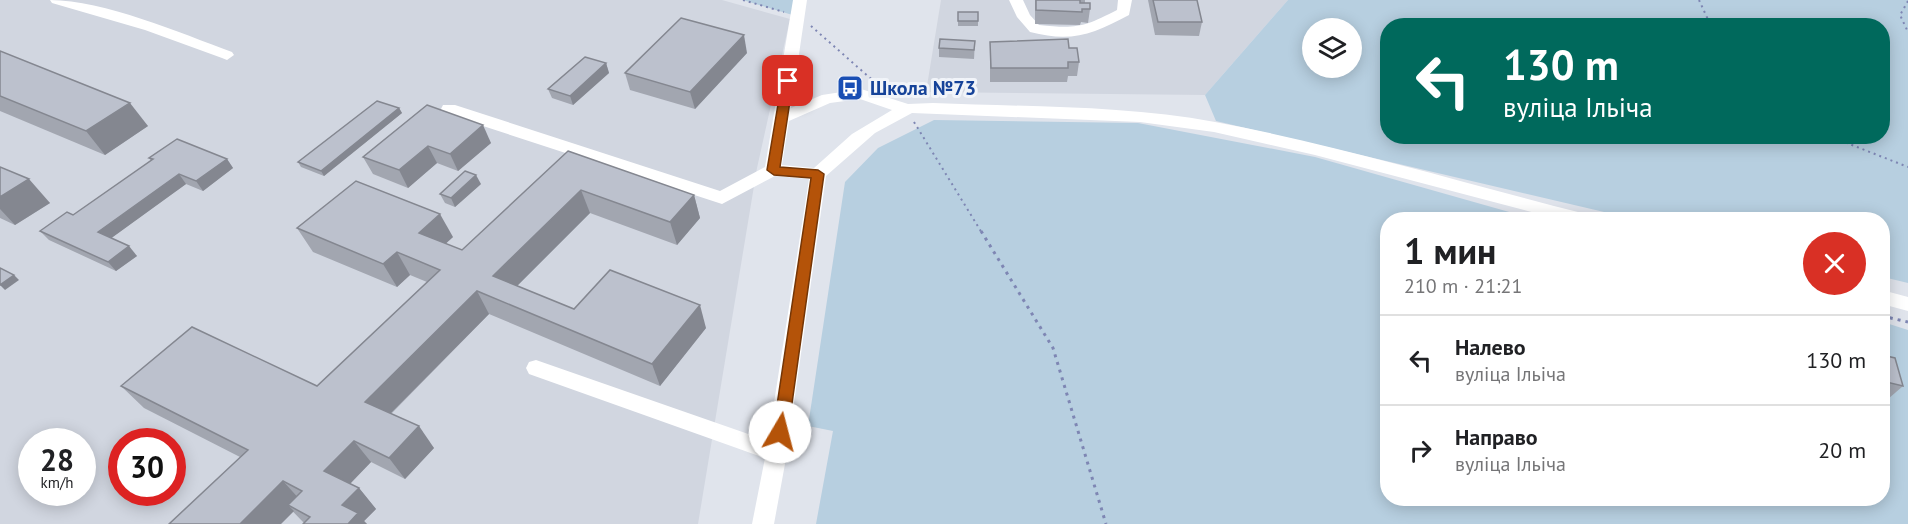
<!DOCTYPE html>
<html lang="ru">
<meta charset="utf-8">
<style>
body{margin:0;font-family:"PT Sans",sans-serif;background:#f6f6f6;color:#202124;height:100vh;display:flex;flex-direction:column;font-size:22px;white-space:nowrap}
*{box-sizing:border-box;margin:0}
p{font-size:20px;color:#757577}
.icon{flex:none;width:33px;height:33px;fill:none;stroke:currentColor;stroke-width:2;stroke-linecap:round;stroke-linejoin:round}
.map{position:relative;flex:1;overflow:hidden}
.drawer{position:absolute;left:1380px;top:212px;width:510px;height:294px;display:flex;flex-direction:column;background:#fff;border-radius:24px;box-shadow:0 3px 15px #0003}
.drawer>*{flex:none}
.guide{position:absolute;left:1380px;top:18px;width:510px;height:126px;border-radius:24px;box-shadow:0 3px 15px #0003;background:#00695c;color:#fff;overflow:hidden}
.fabs{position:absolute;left:1302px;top:18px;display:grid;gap:12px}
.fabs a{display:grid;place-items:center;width:60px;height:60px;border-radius:50%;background:#fff;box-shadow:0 3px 15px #0003;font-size:30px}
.speed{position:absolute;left:18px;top:428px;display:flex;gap:12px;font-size:30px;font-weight:700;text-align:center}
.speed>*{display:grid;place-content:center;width:78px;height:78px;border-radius:50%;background:#fff;box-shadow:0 3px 15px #0003;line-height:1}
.speed small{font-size:15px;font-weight:400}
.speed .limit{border:9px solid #d22;background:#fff;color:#111}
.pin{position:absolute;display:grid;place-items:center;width:51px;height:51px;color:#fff;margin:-26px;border-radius:12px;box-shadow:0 3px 9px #0006}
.me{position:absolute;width:66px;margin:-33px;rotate:8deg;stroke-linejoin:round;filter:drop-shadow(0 0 4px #0008)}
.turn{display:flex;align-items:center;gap:21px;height:126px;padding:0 24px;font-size:27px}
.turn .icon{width:78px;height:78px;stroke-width:2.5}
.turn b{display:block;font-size:42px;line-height:51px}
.round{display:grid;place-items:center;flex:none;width:63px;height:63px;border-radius:32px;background:#f6f6f6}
.summary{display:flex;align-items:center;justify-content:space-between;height:102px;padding:0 24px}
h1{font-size:36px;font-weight:800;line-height:45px}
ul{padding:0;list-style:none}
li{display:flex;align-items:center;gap:18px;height:90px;padding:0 24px;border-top:2px solid #e0e0e0}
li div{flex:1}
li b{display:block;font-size:22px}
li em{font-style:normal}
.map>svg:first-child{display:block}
</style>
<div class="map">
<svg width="1908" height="524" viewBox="0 0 1908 524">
<rect width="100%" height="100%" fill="#e0e4ec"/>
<g fill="#d1d6e0" fill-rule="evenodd">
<path d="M0,0H722L790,19L757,168L698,524H0ZM32,441H82V492H32ZM122,441H172V492H122Z"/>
<path d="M941,0H1288L1205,95L926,92Z"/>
</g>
<g fill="#b7cfe0" fill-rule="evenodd">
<path d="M743,0H800L799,17Z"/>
<path d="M1288,0H1908V283L1883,277L1882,219H1634L1216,121L1205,95ZM1388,26H1882V136H1388ZM1312,28H1352V68H1312Z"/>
<path d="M934,120L1138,123L1315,157L1534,219H1388V498H1882L1883,322L1908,330V524H816L833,431L808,426L845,182L878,148Z"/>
</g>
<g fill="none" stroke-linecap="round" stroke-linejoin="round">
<g stroke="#7e86b3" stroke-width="2" stroke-dasharray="2 4" stroke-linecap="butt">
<path d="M743,0L784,12"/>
<path d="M1699,0L1711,26"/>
<path d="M1908,1L1900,15L1908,32"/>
<path d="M811,26L878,85"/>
<path d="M914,122L982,233"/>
<path d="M1829,136L1908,167"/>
</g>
<g stroke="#7e86b3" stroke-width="3" stroke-dasharray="3 5" stroke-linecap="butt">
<path d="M981,231L1053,348L1106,524"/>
<path d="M1882,316L1908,322"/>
</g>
<g fill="#fff" fill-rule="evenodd">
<path d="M50,0C104,0 180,33 232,52L234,55L227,60L222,58L145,30L52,3Z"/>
<path d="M793,0H807L791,108L822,95L861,89L908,104L933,103C1026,107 1123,105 1215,122C1338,145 1460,182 1582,213L1588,215L1591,219H1558L1315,155L1214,132L1140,122L912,113L875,133L826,176L787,453L774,524H752L765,458L529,374L526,368L529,362L536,360L768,441L809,179L775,176L722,204L443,113L441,109L443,105H455L720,191L765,167ZM860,99L892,110L852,134L814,168L782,165L789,121L830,103Z"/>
<path d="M1009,0H1023L1030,15L1039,25C1077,29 1084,27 1117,10L1118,0H1132L1129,15C1093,34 1072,43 1030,32L1017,17Z"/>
<path d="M1882,290L1908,297V311L1882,304Z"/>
</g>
</g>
<g fill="#a2a6b0">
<path d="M1035,0H1085V3L1090,9L1088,23L1081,22L1080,25L1035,24Z"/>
<path d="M1148,0H1197L1202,22L1199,36L1155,35Z"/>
<rect x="958" y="12" width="20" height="14"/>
<path d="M975,41L974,59L939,57V48Z"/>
<path d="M990,42L1069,48L1079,62L1077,76H1068L1067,82H990Z"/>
<path d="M0,51L148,126L105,155L0,111Z"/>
<path d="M747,53L695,109L630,90L625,73Z"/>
<path d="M606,63L609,73L573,105L552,98L548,89Z"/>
<path d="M427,105L491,143L458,171L437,163L408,188L373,174L363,157Z"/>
<path d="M399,108L402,113L324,176L301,167L298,162Z"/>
<path d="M568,151L694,195L700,218L677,245L590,213L517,286L574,309L706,328L660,386L489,314L391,414L434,448L405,479L371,462L350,484L359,488L376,509L364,521L367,524H303L304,523L240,457L144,408L121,386H317L427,282L410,275L397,287L313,252L297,228L453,237L445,244L462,250Z"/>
<path d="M149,158L227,159L233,168L203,191L186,184L111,238L137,256L116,271L49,240L40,231L73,215L151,161Z"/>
<path d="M0,167L50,203L15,225L0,218Z"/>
<path d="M481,184L455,207L445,203L440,194Z"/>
<path d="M1882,355L1903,386L1888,399L1882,398Z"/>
</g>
<g fill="#848790">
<path d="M744,35L747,53L695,109L690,92Z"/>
<path d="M606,63L609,73L573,105L570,96Z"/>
<path d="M130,103L148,126L105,155L86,131Z"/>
<path d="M399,108L402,113L324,176L321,171Z"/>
<path d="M483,125L491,143L458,171L450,154Z"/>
<path d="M428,146L437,163L408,188L399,170Z"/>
<path d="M227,159L233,168L203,191L196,181Z"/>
<path d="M179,174L186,184L106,242L98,232Z"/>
<path d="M476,175L481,184L455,207L451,198Z"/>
<path d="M29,179L50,203L15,225L0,209V197Z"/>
<path d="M581,190L590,213L504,299L493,276Z"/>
<path d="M694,195L700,218L677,245L670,222Z"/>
<path d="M440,214L453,237L432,256L419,233Z"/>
<path d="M129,246L137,256L116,271L108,262Z"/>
<path d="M397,252L410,275L397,287L383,264Z"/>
<path d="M14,275L19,280L5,290L0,285Z"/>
<path d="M477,291L489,314L381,423L365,402Z"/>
<path d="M700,305L706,328L660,386L652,364Z"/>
<path d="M419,426L434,448L405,479L389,458Z"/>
<path d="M354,441L371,462L342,492L324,471Z"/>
<path d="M283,481L302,502L288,505L294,511L281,524H240Z"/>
<path d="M359,488L376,509L364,521L367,524H348L342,505Z"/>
</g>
<g fill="#bcc1cd" stroke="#848790" stroke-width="1.5">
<path d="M1036,0H1080V3H1090V9H1082V12L1036,10Z"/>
<path d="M1153,0H1197L1202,22H1158Z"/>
<rect x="958" y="12" width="20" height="9"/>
<path d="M681,18L744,35L690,92L625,73Z"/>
<path d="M940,39L975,41L974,50L939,48Z"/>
<path d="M1068,39L1069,48H1077L1079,62H1068V68H991L990,42Z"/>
<path d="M0,51L130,103L86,131L0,96Z"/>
<path d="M585,57L606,63L570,96L548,89Z"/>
<path d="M377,101L399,108L321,171L298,162Z"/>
<path d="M427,105L483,125L450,154L428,146L399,170L363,157Z"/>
<path d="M177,139L227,159L196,181L179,174L98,232L129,246L108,262L40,231L67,212L73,215L153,159L149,158Z"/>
<path d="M568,151L694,195L670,222L581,190L493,276L574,309L610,270L700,305L652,364L477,291L365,402L419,426L389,458L354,441L324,471L359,488L342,505L358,513L348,524H303L310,517L288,505L302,491L283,481L240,524H169L248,450L121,386L192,327L317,386L440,270L397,252L383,264L297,228L356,181L440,214L419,233L462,250Z"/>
<path d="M0,167L29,179L0,197Z"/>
<path d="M465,171L476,175L451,198L440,194Z"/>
<path d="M0,268L14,275L0,285Z"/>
<path d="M1882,355L1895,358L1903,386L1882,381Z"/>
</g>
<path fill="#b45309" stroke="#753606" stroke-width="1.5" d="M788,77L793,81L780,167L818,170L824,174L788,432L786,436L780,438L775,436L773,432L811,178L774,175L767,170L782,81Z"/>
<defs>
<g id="bus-square" transform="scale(1.35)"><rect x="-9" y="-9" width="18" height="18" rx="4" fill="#1a4fb4" stroke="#f1f4f9"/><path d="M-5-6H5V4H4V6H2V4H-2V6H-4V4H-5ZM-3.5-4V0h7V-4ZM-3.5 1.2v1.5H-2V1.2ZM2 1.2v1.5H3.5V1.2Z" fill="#fff"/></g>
</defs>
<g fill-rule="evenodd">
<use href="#bus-square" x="850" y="88"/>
</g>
<g text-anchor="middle" stroke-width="6" stroke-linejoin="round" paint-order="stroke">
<g font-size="20" font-weight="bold" fill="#164399" stroke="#f1f4f9" text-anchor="start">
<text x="870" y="95">Школа №73</text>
</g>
</g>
</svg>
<div class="fabs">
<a><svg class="icon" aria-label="layers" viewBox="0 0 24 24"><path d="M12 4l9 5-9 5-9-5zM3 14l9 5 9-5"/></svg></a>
</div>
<div class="speed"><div>28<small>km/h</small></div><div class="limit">30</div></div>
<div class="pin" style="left:788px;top:81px;background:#d93025"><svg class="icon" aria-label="arrive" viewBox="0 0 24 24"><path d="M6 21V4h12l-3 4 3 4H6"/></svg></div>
<svg class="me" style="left:780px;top:432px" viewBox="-20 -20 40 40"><circle r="19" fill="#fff"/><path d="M0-13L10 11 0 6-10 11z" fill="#b45309"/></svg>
<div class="guide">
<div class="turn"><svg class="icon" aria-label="left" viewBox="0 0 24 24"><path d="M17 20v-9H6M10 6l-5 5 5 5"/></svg><div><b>130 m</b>вуліца Ільіча</div></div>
</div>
<section class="drawer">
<div class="summary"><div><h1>1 мин</h1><p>210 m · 21:21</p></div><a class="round" style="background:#d93025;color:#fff"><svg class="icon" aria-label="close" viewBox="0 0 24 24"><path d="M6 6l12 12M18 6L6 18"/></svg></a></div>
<ul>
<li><svg class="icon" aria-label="left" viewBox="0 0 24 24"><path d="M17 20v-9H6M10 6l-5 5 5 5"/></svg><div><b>Налево</b><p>вуліца Ільіча</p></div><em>130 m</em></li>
<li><svg class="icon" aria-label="right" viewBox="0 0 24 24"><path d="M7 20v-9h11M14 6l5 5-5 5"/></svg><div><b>Направо</b><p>вуліца Ільіча</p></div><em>20 m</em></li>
</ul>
</section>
</div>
